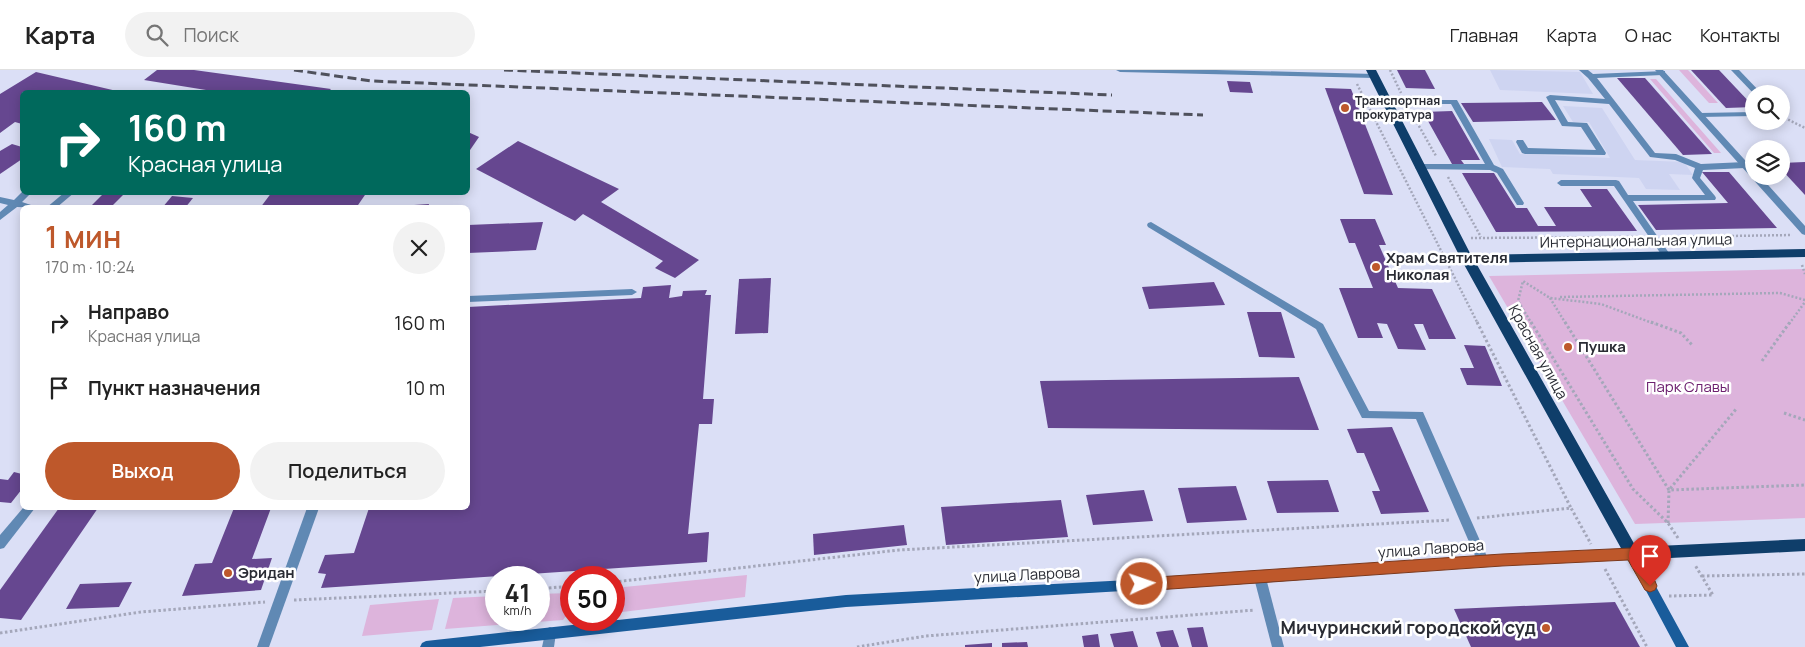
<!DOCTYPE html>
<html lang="ru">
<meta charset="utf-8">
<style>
body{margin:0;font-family:Manrope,sans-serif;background:#f2f2f2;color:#222;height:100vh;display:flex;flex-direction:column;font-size:19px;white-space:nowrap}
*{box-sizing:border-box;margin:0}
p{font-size:16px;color:#767676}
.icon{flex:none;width:28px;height:28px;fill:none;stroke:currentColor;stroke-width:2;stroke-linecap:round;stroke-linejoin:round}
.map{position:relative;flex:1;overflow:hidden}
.side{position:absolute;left:20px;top:135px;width:450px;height:305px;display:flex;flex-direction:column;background:#fff;border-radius:8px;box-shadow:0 2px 12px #0003}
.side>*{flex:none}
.banner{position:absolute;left:20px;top:20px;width:450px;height:105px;border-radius:8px;box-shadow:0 2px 12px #0003;background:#00695c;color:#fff;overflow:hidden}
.tools{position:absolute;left:1745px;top:15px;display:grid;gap:10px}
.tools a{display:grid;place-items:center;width:45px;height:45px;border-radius:50%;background:#fff;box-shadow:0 2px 12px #0003;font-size:25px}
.speed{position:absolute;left:485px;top:496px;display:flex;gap:10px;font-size:25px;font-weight:700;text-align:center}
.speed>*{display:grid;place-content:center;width:65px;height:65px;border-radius:50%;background:#fff;box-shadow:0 2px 12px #0003;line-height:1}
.speed small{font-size:12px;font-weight:400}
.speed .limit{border:8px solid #d22;background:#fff;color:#111}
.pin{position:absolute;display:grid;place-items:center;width:42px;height:42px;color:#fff;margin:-51px -21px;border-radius:50% 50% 50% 0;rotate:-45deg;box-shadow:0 0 5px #0007}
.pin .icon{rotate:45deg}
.me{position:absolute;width:55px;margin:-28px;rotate:87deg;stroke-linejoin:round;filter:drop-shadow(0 0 4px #0008)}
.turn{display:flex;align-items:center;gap:18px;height:105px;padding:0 25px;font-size:22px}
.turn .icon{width:65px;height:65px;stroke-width:2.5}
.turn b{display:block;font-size:35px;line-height:42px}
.round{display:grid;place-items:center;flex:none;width:52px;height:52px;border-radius:26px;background:#f2f2f2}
.head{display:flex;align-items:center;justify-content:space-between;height:85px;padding:0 25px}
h1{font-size:30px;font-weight:600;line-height:38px;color:#be582b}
.button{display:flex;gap:10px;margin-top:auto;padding:10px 25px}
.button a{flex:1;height:58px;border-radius:30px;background:#be582b;color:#fff;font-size:20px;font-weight:600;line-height:58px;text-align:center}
.button a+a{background:#f2f2f2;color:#222}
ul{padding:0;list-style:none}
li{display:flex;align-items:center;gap:15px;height:65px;padding:0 25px}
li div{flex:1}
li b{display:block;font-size:19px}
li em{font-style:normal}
header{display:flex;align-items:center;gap:30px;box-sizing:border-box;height:70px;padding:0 25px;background:#fff;border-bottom:1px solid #e0e0e0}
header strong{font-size:24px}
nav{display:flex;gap:28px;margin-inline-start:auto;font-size:18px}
.search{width:350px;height:45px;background:#f2f2f2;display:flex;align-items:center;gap:12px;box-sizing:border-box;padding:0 18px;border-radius:28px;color:#767676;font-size:19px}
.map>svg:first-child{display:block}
</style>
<header>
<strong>Карта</strong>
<div class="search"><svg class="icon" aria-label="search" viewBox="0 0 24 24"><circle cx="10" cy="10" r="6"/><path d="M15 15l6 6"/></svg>Поиск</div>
<nav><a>Главная</a><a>Карта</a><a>О нас</a><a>Контакты</a></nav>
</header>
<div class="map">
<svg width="1805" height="577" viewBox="0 0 1805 577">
<rect width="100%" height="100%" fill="#dbdff6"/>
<g fill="#ced4f1">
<path d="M1490,0L1580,2L1593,24L1500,20Z"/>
<path d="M1563,36L1602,38L1635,90L1684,92L1693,105L1669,104L1680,120L1646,119L1639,108L1553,104L1550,99L1502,97L1489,69L1512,70L1520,84L1610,88L1589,52H1573Z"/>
</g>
<g fill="#ddb4dc">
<path d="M1679,0H1688L1718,33H1709Z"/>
<path d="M1650,9H1656L1721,83H1714Z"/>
<path d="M1805,199V448L1635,454L1489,206Z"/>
<path d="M747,505L745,527L614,543V518Z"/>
<path d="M571,523V539L563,550L445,559L453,528L496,526V550H539V524Z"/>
<path d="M439,529L432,560L362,566L370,535Z"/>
</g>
<g fill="#664790">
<path d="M157,0H194L331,19L328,22H203L206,20L144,10Z"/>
<path d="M1397,0H1425L1435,19L1406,18Z"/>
<path d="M1691,0H1719L1754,37L1726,38Z"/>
<path d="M36,2L121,22H22V54L15,52L0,63V24Z"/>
<path d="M1617,8H1645L1712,84L1683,85Z"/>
<path d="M1227,11L1250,12L1253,23L1230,22Z"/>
<path d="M1325,18L1351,19L1393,125L1364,124Z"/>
<path d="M1542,32L1556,50L1473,52L1461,33Z"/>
<path d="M1452,41L1480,90H1461L1464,94H1452L1423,42Z"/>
<path d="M468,62L479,67L468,83Z"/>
<path d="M518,71L619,119L601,132L699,190L675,208L655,198L663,191L583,144L575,151L476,99Z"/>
<path d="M12,74L22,77V89L0,104V81Z"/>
<path d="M1805,92V125L1781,99V93Z"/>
<path d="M1702,102H1729L1777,158L1656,160L1638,135L1728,133Z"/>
<path d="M1462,103H1494L1516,138H1527L1538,156H1556L1544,137H1592L1580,119H1607L1637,161L1496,162Z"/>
<path d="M105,122H110L124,124L111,137L92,135Z"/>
<path d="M272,122H367L356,138H260Z"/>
<path d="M172,126L193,128L185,138H162Z"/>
<path d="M429,134L428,138H399V136Z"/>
<path d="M1340,149H1375L1386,175H1379L1398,218L1432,219L1456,269H1429L1423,254H1414L1426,280L1398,279L1387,254L1377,253L1383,268H1358L1339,218H1373L1355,173H1349Z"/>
<path d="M543,152L536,180L468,183V155Z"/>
<path d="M771,208L768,263L735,264L739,209Z"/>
<path d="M1214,212L1225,235L1149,239L1142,217Z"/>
<path d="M671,215L669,228L682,226L683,221L707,220L705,225H711L703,329H714L712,354H699L688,464L709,462L707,492L321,518L326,504L318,503L325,485L354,483L369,438H468V237L641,228L643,217Z"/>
<path d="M1247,242H1281L1295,288L1259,287Z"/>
<path d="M1464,275L1485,276L1502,316L1467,315L1460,298H1474Z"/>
<path d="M1299,307L1319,360L1048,358L1040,311Z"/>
<path d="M1392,357L1429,442L1381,444L1372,421H1380L1364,383H1357L1347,359Z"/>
<path d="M14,402L22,404V419L11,433L0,432V409L8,410Z"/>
<path d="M1328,410L1339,442L1277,443L1267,411Z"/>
<path d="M1236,416L1247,450L1187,453L1178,418Z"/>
<path d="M1144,420L1153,451L1093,455L1086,425Z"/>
<path d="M1061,430L1068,467L946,475L941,437Z"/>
<path d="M59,438H98L21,550L0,548V520Z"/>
<path d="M234,438H271L252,489L272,488L261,520L182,526L195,494L212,493Z"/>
<path d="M904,455L907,475L814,485L813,464Z"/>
<path d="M132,512L119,537L66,539L80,514Z"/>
<path d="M1615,532L1640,577H1471L1454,539Z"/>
<path d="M1203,557L1208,577H1192L1187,558Z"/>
<path d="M1173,560L1179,577H1161L1156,562Z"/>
<path d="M1133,561L1138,577H1114L1110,564Z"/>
<path d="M1098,564L1100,577H1084L1082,566Z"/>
<path d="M1027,572L1028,577H1002V573Z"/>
<path d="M992,573V577H965V575Z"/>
</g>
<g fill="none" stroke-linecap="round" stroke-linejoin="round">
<g stroke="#a4a7ba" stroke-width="2.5" stroke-dasharray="2 2" stroke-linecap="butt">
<path d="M1390,0L1401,23"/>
<path d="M1357,14L1478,254"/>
<path d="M1411,42L1436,86"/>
<path d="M1781,46L1805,58"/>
<path d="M1448,107L1481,167"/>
<path d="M1668,167L1792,165"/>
<path d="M1471,168L1639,167"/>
<path d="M1802,195L1805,204"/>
<path d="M1560,227L1780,223L1805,230"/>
<path d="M1550,228L1566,254"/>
<path d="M1532,254L1518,231L1523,211L1550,228L1601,234L1655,254"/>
<path d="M1789,254L1805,232"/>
</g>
<g stroke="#a4a7ba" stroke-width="3" stroke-dasharray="2.5 2.5" stroke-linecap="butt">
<path d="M1477,252L1571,438"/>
<path d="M1531,252L1633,419L1668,453L1678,468"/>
<path d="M1565,252L1669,420L1805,415"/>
<path d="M1651,252L1681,263L1693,276"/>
<path d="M1762,291L1790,252"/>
<path d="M1784,343L1805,350"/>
<path d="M1477,448L1571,438L1591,474"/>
<path d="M1668,453L1669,420L1737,338"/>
<path d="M1605,499L1647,577"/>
<path d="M1702,506L1805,504"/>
<path d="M614,512L899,480L1451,450"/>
<path d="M539,519L571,516"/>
<path d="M1669,526L1713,525L1695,495"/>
<path d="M294,530L496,521"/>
<path d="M0,563L141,542L265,532"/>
<path d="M857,577L926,566L1255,540"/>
</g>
<g fill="#6089b4" fill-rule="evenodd">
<path d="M1116,0H1216L1374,4L1378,6L1374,8L1120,2Z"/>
<path d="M1579,0H1588L1593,4L1665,1V5H1662L1597,8L1655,83L1676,84L1701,94L1745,92L1749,95L1745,98L1703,100L1700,108L1715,126L1716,128L1715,130L1633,131L1669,183L1671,185L1669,187H1663L1614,116H1561L1557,113L1561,110H1616L1619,111L1628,125H1705L1692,108L1695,98L1675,90L1650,87L1609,34L1555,30L1568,52L1587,53L1606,83L1605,85L1525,84L1522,83L1516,72L1517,70H1523L1528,78L1596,80L1581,57L1562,56L1546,27L1550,25L1605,29L1588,8Z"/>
<path d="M1731,0H1739L1762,24H1754Z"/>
<path d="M1383,30H1457L1494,95L1503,99L1524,133L1523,135H1517L1497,103L1490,100L1416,99L1415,97L1419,94H1485L1451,34H1386L1382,32Z"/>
<path d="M1754,42V46L1700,47L1696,45L1700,43Z"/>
<path d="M1151,152L1323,254L1369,341L1423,342L1489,491L1487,495L1483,496L1479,495L1416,349L1362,348L1316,259L1148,157L1147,155L1148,153Z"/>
<path d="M632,219L637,222L632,225L468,232V226Z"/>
<path d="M307,438H319L269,577H257Z"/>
</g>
<g fill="#6089b4" fill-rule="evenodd">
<path d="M1655,0H1663L1754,100V106H1760L1805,156V165L1802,164Z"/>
<path d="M22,122H32L22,132L40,138L17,137L0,150V142L8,135L0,133V127L14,130Z"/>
<path d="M65,122H75L56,138H46Z"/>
<path d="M23,438H35L4,478L0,479V465Z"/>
<path d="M1260,503L1264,504L1266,508L1284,577H1272L1254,508L1256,504Z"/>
<path d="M550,557L554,559L556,563L554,577H542L546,559Z"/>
</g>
<path fill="#195c9b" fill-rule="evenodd" d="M1632,479L1636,480L1689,577H1676L1629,489L1483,496L1260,513L846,537L480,577H420L422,573L426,571L846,525L1260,503L1483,486Z"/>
<path fill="#0f3e6a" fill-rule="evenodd" d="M1366,0H1376L1471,185L1805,179V187L1476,193L1636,477L1805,469V481L1632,490L1627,489L1461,189Z"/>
<g stroke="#4f515c" stroke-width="3" stroke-dasharray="9 4.5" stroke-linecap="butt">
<path d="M294,0L372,11L1203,45"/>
<path d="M504,0L1112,25"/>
</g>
</g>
<path fill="#be582b" stroke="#7c391c" d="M1632,478L1636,480L1655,511L1657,516L1655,520L1650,522L1645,520L1628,490L1502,496L1142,521L1137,519L1135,514L1137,510L1142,508L1502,484Z"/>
<g fill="#be582b" stroke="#fff" stroke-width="2">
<circle cx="1345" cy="38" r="5"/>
<circle cx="1376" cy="197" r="5"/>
<circle cx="1568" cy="277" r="5"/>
<circle cx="228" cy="503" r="5"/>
<circle cx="1546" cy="558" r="5"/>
</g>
<g text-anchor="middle" stroke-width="5" stroke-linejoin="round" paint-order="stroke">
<g font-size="12" font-weight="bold" fill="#2a2c34" stroke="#fff" text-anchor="start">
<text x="1355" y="35">Транспортная<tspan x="1355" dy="14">прокуратура</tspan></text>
</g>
<g font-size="15" fill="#2a2c34" stroke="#fff">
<text transform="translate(1636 171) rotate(-1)" y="5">Интернациональная улица</text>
<text transform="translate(1538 282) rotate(61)" y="5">Красная улица</text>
<text transform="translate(1431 479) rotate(-4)" y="5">улица Лаврова</text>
<text transform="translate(1027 505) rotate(-3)" y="5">улица Лаврова</text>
</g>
<g font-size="15" font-weight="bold" fill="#2a2c34" stroke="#fff" text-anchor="start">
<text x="1386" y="193">Храм Святителя<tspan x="1386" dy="17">Николая</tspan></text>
<text x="1578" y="282">Пушка</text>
<text x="238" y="508">Эридан</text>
</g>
<g font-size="15" fill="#6d206f" stroke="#fff">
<text x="1688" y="322">Парк Славы</text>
</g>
<g font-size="18" font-weight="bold" fill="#2a2c34" stroke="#fff" text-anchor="end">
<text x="1536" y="564">Мичуринский городской суд</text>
</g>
</g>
</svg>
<div class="tools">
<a><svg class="icon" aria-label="search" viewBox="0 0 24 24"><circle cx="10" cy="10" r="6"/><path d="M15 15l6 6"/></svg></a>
<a><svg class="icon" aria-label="layers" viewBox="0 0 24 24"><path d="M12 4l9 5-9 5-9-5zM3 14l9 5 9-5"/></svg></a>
</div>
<div class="speed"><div>41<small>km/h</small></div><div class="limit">50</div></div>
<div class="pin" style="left:1650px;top:516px;background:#d93025"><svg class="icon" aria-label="arrive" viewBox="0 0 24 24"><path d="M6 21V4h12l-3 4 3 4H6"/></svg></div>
<svg class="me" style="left:1142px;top:514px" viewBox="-20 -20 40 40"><circle r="17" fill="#be582b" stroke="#fff" stroke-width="3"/><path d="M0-11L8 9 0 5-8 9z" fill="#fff"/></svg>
<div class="banner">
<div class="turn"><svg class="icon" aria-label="right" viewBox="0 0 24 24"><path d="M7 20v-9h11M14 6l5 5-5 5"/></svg><div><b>160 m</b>Красная улица</div></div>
</div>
<section class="side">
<div class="head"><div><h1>1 мин</h1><p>170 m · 10:24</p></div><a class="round"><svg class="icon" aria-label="close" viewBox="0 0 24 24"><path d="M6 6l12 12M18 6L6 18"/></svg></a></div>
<ul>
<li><svg class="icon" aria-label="right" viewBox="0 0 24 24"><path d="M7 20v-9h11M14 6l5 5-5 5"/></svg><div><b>Направо</b><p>Красная улица</p></div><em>160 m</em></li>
<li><svg class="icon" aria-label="arrive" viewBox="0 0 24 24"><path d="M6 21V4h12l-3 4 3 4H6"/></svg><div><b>Пункт назначения</b></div><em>10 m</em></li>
</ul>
<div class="button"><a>Выход</a><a>Поделиться</a></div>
</section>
</div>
